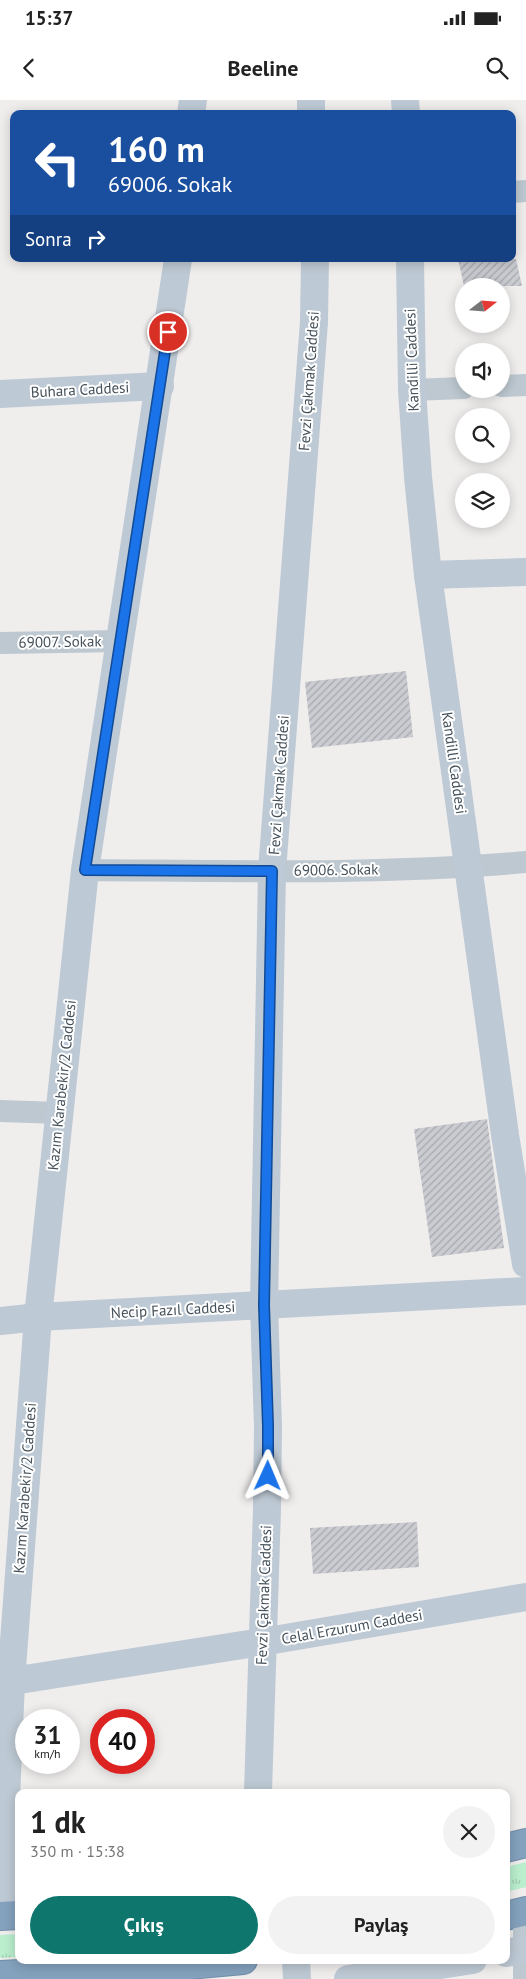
<!DOCTYPE html>
<html lang="tr">
<meta charset="utf-8">
<style>
body{margin:0;font-family:"PT Sans",sans-serif;background:#f2f2f2;color:#222;height:100vh;display:flex;flex-direction:column;font-size:19px;white-space:nowrap}
*{box-sizing:border-box;margin:0}
p{font-size:16px;color:#767676}
.icon{flex:none;width:28px;height:28px;fill:none;stroke:currentColor;stroke-width:2;stroke-linecap:round;stroke-linejoin:round}
.map{position:relative;flex:1;overflow:hidden}
.side{position:absolute;left:15px;top:1689px;width:495px;height:175px;display:flex;flex-direction:column;background:#fff;border-radius:10px;box-shadow:0 2px 12px #0003}
.side>*{flex:none}
.hud{position:absolute;left:10px;top:10px;width:506px;height:152px;border-radius:10px;box-shadow:0 2px 12px #0003;background:#1a4fa0;color:#fff;overflow:hidden}
.needle{width:32px;rotate:73deg}
.buttons{position:absolute;left:455px;top:178px;display:grid;gap:10px}
.buttons a{display:grid;place-items:center;width:55px;height:55px;border-radius:50%;background:#fff;box-shadow:0 2px 12px #0003;font-size:25px}
.speed{position:absolute;left:15px;top:1609px;display:flex;gap:10px;font-size:25px;font-weight:700;text-align:center}
.speed>*{display:grid;place-content:center;width:65px;height:65px;border-radius:50%;background:#fff;box-shadow:0 2px 12px #0003;line-height:1}
.speed small{font-size:12px;font-weight:400}
.speed .limit{border:8px solid #d22;background:#fff;color:#111}
.pin{position:absolute;display:grid;place-items:center;width:42px;height:42px;color:#fff;margin:-21px;border:2px solid #fff;border-radius:50%;box-shadow:0 1px 5px #0007}
.me{position:absolute;width:55px;margin:-28px;rotate:1deg;stroke-linejoin:round;filter:drop-shadow(0 0 4px #0008)}
.turn{display:flex;align-items:center;gap:18px;height:105px;padding:0 15px;font-size:22px}
.turn .icon{width:65px;height:65px;stroke-width:2.5}
.turn b{display:block;font-size:35px;line-height:42px}
.then{display:flex;align-items:center;height:48px;padding:0 15px;background:#0003;gap:10px;font-size:19px}
.round{display:grid;place-items:center;flex:none;width:52px;height:52px;border-radius:26px;background:#f2f2f2}
.head{display:flex;align-items:center;justify-content:space-between;height:85px;padding:0 15px}
h1{font-size:30px;font-weight:800;line-height:38px}
.button{display:flex;gap:10px;margin-top:auto;padding:10px 15px}
.button a{flex:1;height:58px;border-radius:30px;background:#0f766e;color:#fff;font-size:20px;font-weight:800;line-height:58px;text-align:center}
.button a+a{background:#f2f2f2;color:#222}
.status{display:flex;justify-content:space-between;align-items:center;height:35px;padding:0 25px;background:#fff;direction:ltr}
.status svg{height:14px;fill:currentColor}
header{display:flex;justify-content:space-between;align-items:center;height:65px;padding:0 15px;background:#fff;font-size:22px;font-weight:800}
.map>svg:first-child{display:block}
</style>
<div class="status"><b>15:37</b><svg viewBox="0 0 49 12"><path d="M0 12V9h3v3zM5 12V6h3v6zM10 12V3h3v9zM15 12V0h3v12zM26 1h20v11H26zM47 4h2v5h-2z"/></svg></div>
<header><svg class="icon" aria-label="back" viewBox="0 0 24 24"><path d="M15 5l-7 7 7 7"/></svg>Beeline<svg class="icon" aria-label="search" viewBox="0 0 24 24"><circle cx="10" cy="10" r="6"/><path d="M15 15l6 6"/></svg></header>
<div class="map">
<svg width="526" height="1879" viewBox="0 0 526 1879">
<defs>
<pattern id="grass-tufts" width="24" height="20" patternUnits="userSpaceOnUse" patternTransform="scale(1.25)"><rect width="24" height="20" fill="#baeecd"/><path d="M3 7l-1-3M5 7V3M7 7l1-3M15 17l-1-3M17 17v-4M19 17l1-3" fill="none" stroke="#a1ceb2"/></pattern>
<pattern id="building-hatch" width="6" height="6" patternUnits="userSpaceOnUse" patternTransform="scale(1.25)"><rect width="6" height="6" fill="#caccd2"/><path d="M-1 1l2-2M0 6l6-6M5 7l2-2" fill="none" stroke="#a6a8ad"/></pattern>
</defs>
<rect width="100%" height="100%" fill="#f0eded"/>
<g fill="url(#grass-tufts)">
<path d="M526,1762V1787L506,1792V1767Z"/>
<path d="M19,1834V1857L0,1858V1835Z"/>
</g>
<g fill="url(#building-hatch)">
<path d="M458,159H516L522,186H464Z"/>
<path d="M406,571L413,637L312,648L305,582Z"/>
<path d="M487,1019L504,1148L432,1157L414,1029Z"/>
<path d="M417,1422L419,1467L313,1474L310,1428Z"/>
</g>
<g fill="none" stroke-linecap="round" stroke-linejoin="round">
<g stroke="#6f8ca8" stroke-width="30">
<g id="highway">
<path d="M506,1748L526,1743"/>
<path d="M0,1816L19,1815"/>
<path d="M506,1816L526,1811"/>
<path d="M0,1875L189,1865L243,1860"/>
</g>
</g>
<g stroke="#bdc8d0" stroke-width="22">
<path d="M512,92L526,91"/>
<path d="M501,286L526,285"/>
<path d="M412,290L464,288"/>
<path d="M0,543L119,541"/>
<path d="M85,770C232,771 379,775 526,762"/>
<path d="M0,1011L59,1013"/>
<path d="M524,1811V1879"/>
</g>
<g stroke="#bdc9d4" stroke-width="28">
<path d="M311,0V14"/>
<path d="M405,0L406,14"/>
<path d="M191,14L193,0"/>
<path d="M410,159L412,290L418,377L428,475L505,1035L526,1164"/>
<path d="M0,294L160,286"/>
<path d="M428,475L526,472"/>
<path d="M0,1221L38,1217L526,1191"/>
<path d="M0,1583L262,1542L526,1497"/>
<path d="M258,1692L267,1409L268,1326L264,1205L272,771L314,222L315,159"/>
<path d="M1,1816L11,1582L38,1217L85,770L178,159"/>
<path d="M506,1853L526,1849"/>
<path d="M296,1860L297,1879"/>
<path d="M348,1879L473,1860"/>
</g>
<use href="#highway" stroke="#84a1bd" stroke-width="28"/>
</g>
<g fill="none" stroke-linecap="round" stroke-linejoin="round">
<g stroke="#114b97" stroke-width="12">
<path id="route" d="M168,232L85,770L272,771L264,1205L268,1326V1376"/>
</g>
<use href="#route" stroke="#1a73e8" stroke-width="9"/>
</g>
<g text-anchor="middle" stroke-width="4" stroke-linejoin="round" paint-order="stroke">
<g font-size="15" fill="#45515a" stroke="#fff">
<text transform="translate(412 260) rotate(-92)" y="5">Kandilli Caddesi</text>
<text transform="translate(309 281) rotate(-86)" y="5">Fevzi Çakmak Caddesi</text>
<text transform="translate(80 290) rotate(-3)" y="5">Buhara Caddesi</text>
<text transform="translate(60 542) rotate(-1)" y="5">69007. Sokak</text>
<text transform="translate(454 663) rotate(82)" y="5">Kandilli Caddesi</text>
<text transform="translate(279 685) rotate(-86)" y="5">Fevzi Çakmak Caddesi</text>
<text transform="translate(336 770) rotate(-1)" y="5">69006. Sokak</text>
<text transform="translate(62 985) rotate(-84)" y="5">Kazım Karabekir/2 Caddesi</text>
<text transform="translate(173 1210) rotate(-3)" y="5">Necip Fazıl Caddesi</text>
<text transform="translate(25 1388) rotate(-86)" y="5">Kazım Karabekir/2 Caddesi</text>
<text transform="translate(264 1495) rotate(-88)" y="5">Fevzi Çakmak Caddesi</text>
<text transform="translate(352 1527) rotate(-10)" y="5">Celal Erzurum Caddesi</text>
</g>
</g>
</svg>
<div class="buttons">
<a><svg class="needle" viewBox="-14 -14 28 28"><path d="M0-13l5 13h-10z" fill="#e53935"/><path d="M0 13l5-13h-10z" fill="#767676"/></svg></a>
<a><svg class="icon" aria-label="sound" viewBox="0 0 24 24"><path d="M4 9h4l5-4v14l-5-4H4zM17 9q2 3 0 6"/></svg></a>
<a><svg class="icon" aria-label="search" viewBox="0 0 24 24"><circle cx="10" cy="10" r="6"/><path d="M15 15l6 6"/></svg></a>
<a><svg class="icon" aria-label="layers" viewBox="0 0 24 24"><path d="M12 4l9 5-9 5-9-5zM3 14l9 5 9-5"/></svg></a>
</div>
<div class="speed"><div>31<small>km/h</small></div><div class="limit">40</div></div>
<div class="pin" style="left:168px;top:232px;background:#d93025"><svg class="icon" aria-label="arrive" viewBox="0 0 24 24"><path d="M6 21V4h12l-3 4 3 4H6"/></svg></div>
<svg class="me" style="left:268px;top:1376px" viewBox="-20 -20 40 40"><path d="M0-17L14 15 0 8-14 15z" fill="#1a73e8" stroke="#fff" stroke-width="4"/></svg>
<div class="hud">
<div class="turn"><svg class="icon" aria-label="left" viewBox="0 0 24 24"><path d="M17 20v-9H6M10 6l-5 5 5 5"/></svg><div><b>160 m</b>69006. Sokak</div></div>
<div class="then">Sonra<svg class="icon" aria-label="right" viewBox="0 0 24 24"><path d="M7 20v-9h11M14 6l5 5-5 5"/></svg></div>
</div>
<section class="side">
<div class="head"><div><h1>1 dk</h1><p>350 m · 15:38</p></div><a class="round"><svg class="icon" aria-label="close" viewBox="0 0 24 24"><path d="M6 6l12 12M18 6L6 18"/></svg></a></div>
<div class="button"><a>Çıkış</a><a>Paylaş</a></div>
</section>
</div>
